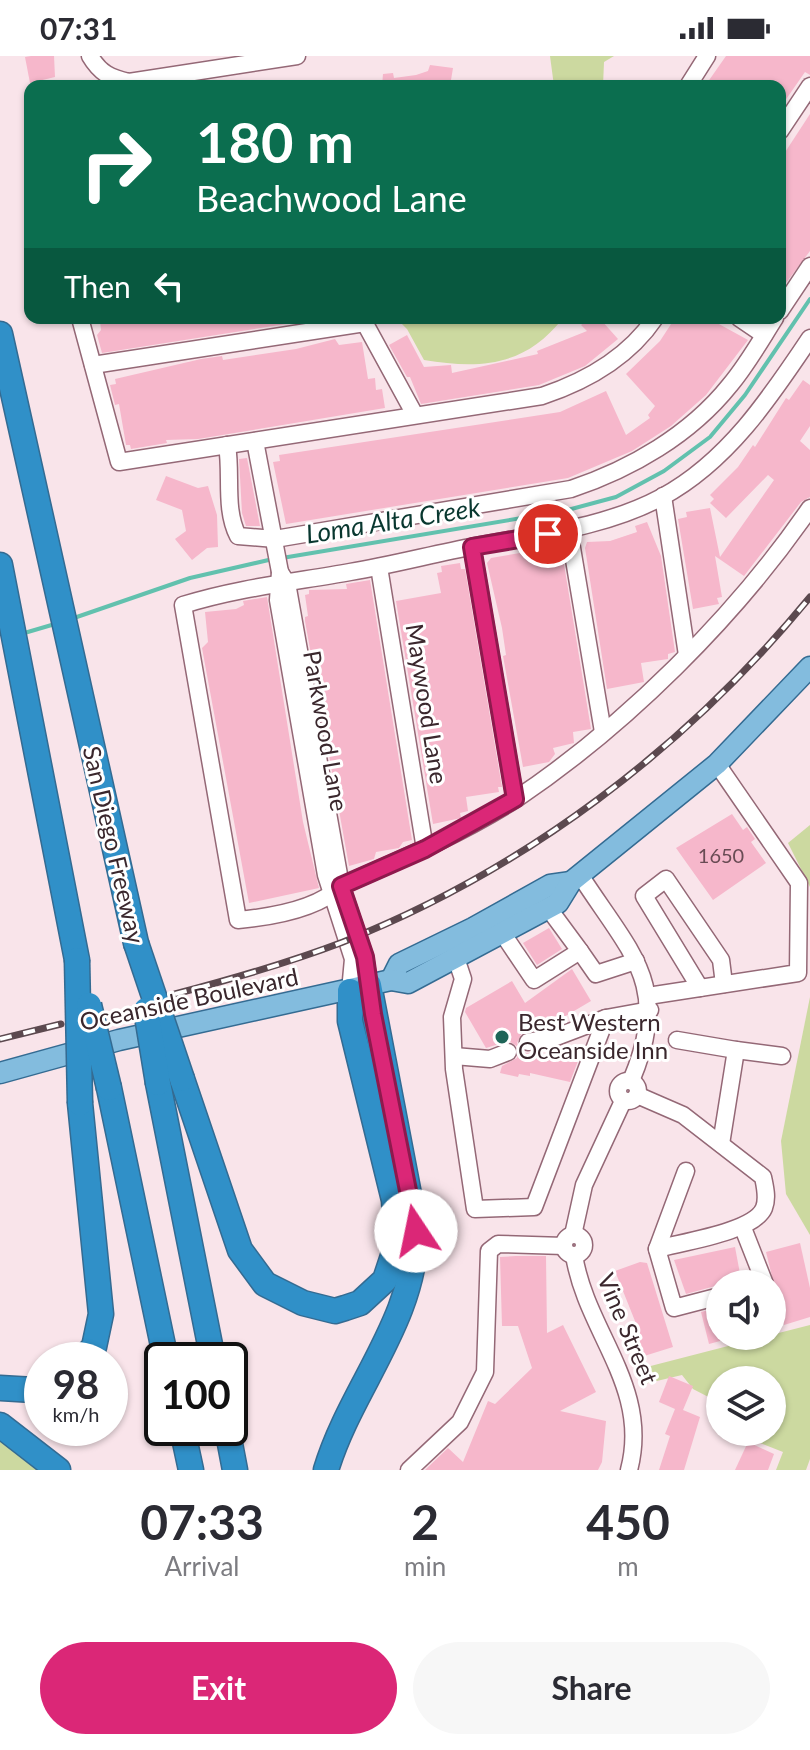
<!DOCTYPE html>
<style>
body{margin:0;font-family:Lato,sans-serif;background:#f7f7f7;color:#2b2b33;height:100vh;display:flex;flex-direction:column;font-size:30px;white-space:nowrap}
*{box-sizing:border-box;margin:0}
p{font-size:26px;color:#7c7c81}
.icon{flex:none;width:44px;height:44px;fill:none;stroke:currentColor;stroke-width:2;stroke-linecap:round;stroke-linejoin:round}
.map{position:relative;height:1414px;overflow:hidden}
.sheet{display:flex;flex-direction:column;background:#fff;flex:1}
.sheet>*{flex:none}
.hud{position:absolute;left:24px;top:24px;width:762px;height:244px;border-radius:16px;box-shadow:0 2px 6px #0004;background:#0b6e4f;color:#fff;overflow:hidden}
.buttons{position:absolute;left:706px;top:1214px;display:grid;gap:16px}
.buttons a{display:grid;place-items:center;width:80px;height:80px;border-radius:50%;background:#fff;box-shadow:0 2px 6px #0004;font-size:40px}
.speed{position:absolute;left:24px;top:1286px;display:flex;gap:16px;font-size:40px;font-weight:700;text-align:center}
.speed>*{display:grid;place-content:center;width:104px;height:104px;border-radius:50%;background:#fff;box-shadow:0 2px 6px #0004;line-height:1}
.speed small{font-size:20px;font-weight:400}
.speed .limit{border:4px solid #111;border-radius:12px;background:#fff;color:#111}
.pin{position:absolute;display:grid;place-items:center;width:68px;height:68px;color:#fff;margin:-34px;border:4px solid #fff;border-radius:50%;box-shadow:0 2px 8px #0007}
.me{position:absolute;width:88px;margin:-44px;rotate:349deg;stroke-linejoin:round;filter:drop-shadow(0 0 6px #0008)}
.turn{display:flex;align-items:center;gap:28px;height:168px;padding:0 40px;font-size:36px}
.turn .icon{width:104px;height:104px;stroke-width:2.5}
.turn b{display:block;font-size:56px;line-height:68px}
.then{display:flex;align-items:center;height:76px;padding:0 40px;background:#0003;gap:16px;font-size:30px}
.eta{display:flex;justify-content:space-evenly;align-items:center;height:136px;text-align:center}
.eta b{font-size:48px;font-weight:700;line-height:56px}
.button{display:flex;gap:16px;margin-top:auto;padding:16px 40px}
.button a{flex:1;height:92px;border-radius:48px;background:#db2777;color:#fff;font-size:32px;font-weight:700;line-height:92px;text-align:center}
.button a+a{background:#f7f7f7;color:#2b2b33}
.status{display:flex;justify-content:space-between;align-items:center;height:56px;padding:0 40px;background:#fff;direction:ltr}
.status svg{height:22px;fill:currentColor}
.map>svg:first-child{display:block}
</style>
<div class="status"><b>07:31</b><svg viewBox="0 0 49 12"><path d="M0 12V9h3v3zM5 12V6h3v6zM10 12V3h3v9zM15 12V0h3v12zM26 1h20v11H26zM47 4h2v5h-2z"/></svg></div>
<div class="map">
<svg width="810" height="1414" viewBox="0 0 810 1414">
<rect width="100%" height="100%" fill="#f9e4ea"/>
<g fill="#ccd9a0">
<path d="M550,0H614L604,6L603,30H554Z"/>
<path d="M396,262H563C525,311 480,313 424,304L407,273Z"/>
<path d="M810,769V831L788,787Z"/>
<path d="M810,941V1179L786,1138L781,1085Z"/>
<path d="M810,1269V1403L806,1414H776L783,1396L732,1376H772V1324H720V1347L693,1333L682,1319L640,1329L639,1313Z"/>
<path d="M0,1374L57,1414H0Z"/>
</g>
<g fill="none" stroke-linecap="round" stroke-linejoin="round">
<g stroke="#62c1ae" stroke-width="4">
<path d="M282,502L564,455L616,441L664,415L710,381L745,339L810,243"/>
<path d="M71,563L190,522L273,503"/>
<path d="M21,578L55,568"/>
</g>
</g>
<g fill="#f6b7cb">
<path d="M31,0H54L55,21L30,27L25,1Z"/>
<path d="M726,0H810V19L805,16L780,52V30H705Z"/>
<path d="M430,9L453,12L450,30H382L383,18L393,17L394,22L416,19L428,15Z"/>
<path d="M810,58V195L780,235V104Z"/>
<path d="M132,262H299V266L102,297L97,279L101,274L100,265Z"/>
<path d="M590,262L598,267L602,265L618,283L585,310L539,329L421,348L410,321H407L389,289L407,279L424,311L451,309L452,317L538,298L537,295L587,275L581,269Z"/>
<path d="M675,262H708L748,284L706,339L671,370L632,395L568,422L286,468L273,406L280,405L279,399L560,356L606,335L626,379L650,362L648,359L655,350L626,318L660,285Z"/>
<path d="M335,283L339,289L362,286L368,323L375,322L376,334L382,333L385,352L198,383L166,384L167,387L131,393L130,389H126L119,348L115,349L110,329L116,328L115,323L201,303L222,300L223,304L296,293Z"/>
<path d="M803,324L810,329V370L800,385L810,394V441L801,446L744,520L715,500L722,541L717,542L719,548L693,553L678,463L687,461L686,456L710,452L720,501L774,424L768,419L726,462L710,447L714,443L710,439L738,411L753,389L755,391L786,342L789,344Z"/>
<path d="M247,402L260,470H246L242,457L239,403Z"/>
<path d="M166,420L198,432L208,430L217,459L218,491L207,492L192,504L175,483L186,475L182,454L156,444Z"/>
<path d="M647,466L661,500L675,596L668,598V603L641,607L644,626L607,633L585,492L587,486L610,485L637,476L635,470Z"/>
<path d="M561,490L591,673L573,676L574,687L553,692L555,698L549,706L523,711L503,600L506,599L502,572L487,507L491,502Z"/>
<path d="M460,507L461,513H465L502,731H498L499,736L466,741L468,755L460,757L461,762L433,768L396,545L441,537L437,517L442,516L441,510Z"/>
<path d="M370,524L412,784L403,786L399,792L376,796L374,803L349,810L305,565V561L308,560L305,539L309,538V534L347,533L346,528Z"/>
<path d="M267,541L303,766L319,832L249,847L202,592L208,586L205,556L236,553L244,549L243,545Z"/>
<path d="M732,758L743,774L747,771L755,783L751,786L766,807L713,844L676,792Z"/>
<path d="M549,872L562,893L537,909L523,887Z"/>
<path d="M572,913L591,945L552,968L548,960L522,976L517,987L525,997L578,1005L570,1026L530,1017V1020L519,1018L518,1021L500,1017L502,1010L517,1002L518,991L509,985L486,992L465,956L466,952L512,925L525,947Z"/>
<path d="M800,1187L810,1232V1261L784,1269L766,1196Z"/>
<path d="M735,1191L741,1223L686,1238L674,1204Z"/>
<path d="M516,1200H546L547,1277L563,1269L596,1336L560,1355L606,1365L602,1406L598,1414H425L448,1392L463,1406L488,1345L495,1348L532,1312L518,1270H502L500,1201Z"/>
<path d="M640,1206L647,1207L673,1291L641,1301L636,1286L640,1284L639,1275L615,1215Z"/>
<path d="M720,1251V1285L709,1288L701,1256Z"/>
<path d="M669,1320L693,1330L683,1354L700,1361L684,1414H659L670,1380L665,1378L675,1353L659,1346Z"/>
<path d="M748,1386L774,1398L768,1414H735Z"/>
</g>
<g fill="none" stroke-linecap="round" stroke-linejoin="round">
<g stroke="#946876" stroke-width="19">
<g id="minor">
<path d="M90,0C100,17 110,22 129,26L297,0"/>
<path d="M688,30L707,0"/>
<path d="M780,75L810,30"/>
<path d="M780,255L810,210"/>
<path d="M80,262L119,406L542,340C587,325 628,302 655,262"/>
<path d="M362,262L415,359"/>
<path d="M739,262L764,279"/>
<path d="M810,282C770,342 727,406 662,441C604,472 539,478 475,490C433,498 392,509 350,516C294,526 237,532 183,549L238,864C270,861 318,853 341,830C400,804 461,778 516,743C625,670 735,561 810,452"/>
<path d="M93,309L365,267"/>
<path d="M255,385L280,516"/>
<path d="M227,389C232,419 224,453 238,480L275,483L571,433C631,413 690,379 730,329C747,309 761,284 775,262"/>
<path d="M663,440L687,599"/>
<path d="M569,474L603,676"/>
<path d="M472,491L515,743"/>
<path d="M379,511L425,793"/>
<path d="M580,819C631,898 672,928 631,1025"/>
<path d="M503,878L534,924L580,895L549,853"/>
<path d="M580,895L596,918L636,905"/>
<path d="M456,902L463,923L452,961L454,1013L475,1153L534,1151L606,962"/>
<path d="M700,932L644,840L666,823L721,904L724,928"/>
<path d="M350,935L353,903L326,819L278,544L280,516L287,527L341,830L365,901L369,929"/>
<path d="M648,940L798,917L799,827L717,708"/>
<path d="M677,984L736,994L721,1088"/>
<path d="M528,986L556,981L606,962L650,954"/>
<path d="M736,994L782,1000"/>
<path d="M454,1000L490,1003L508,996"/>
<circle cx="628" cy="1035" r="10"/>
<path d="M637,1039L683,1059L763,1121C765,1131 768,1142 764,1152C754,1176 682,1186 657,1193L674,1252L720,1240"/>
<path d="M743,1172L765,1228"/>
<path d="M573,1179L584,1129L623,1045"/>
<circle cx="574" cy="1189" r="10"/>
<path d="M657,1193L686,1115"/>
<path d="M574,1199C586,1276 651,1331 629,1414"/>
<path d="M409,1414L460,1366L485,1316L489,1195L498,1188L564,1190"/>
</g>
</g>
<g stroke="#346b92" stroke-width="23">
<g id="major">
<path d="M391,924L399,908L473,872L550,829L571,826"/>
<path d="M0,1017L119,984L391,924L408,927L558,847L571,826L717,708L810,611"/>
</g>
</g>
<g stroke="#346b92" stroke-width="27">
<g id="highway">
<path d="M0,278L136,887"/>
<path d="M0,509L77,904"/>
<path d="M182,1023L240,1194L265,1228L303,1247L335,1255L345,1252L360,1247L385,1224L397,1188L394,1144L350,965V935"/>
<path d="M158,1027L213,1304"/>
<path d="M109,1032L166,1304"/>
<path d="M80,1047L101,1258L94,1291L82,1304"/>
<path d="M0,1332L34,1334L42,1331"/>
<path d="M0,1369L58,1414"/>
<path d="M182,1372L191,1414"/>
<path d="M227,1372L235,1414"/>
<path d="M326,1414C351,1331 415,1266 416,1175L369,929"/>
</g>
</g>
<use href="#minor" stroke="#fff" stroke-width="16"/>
<use href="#major" stroke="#83bcde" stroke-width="20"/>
<use href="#highway" stroke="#3090c8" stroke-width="24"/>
<g stroke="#5c494f" stroke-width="7">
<g id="rail">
<path d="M175,938C232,923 288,907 343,886C525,814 686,692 810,541"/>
<path d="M0,983L61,968"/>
</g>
</g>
<use href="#rail" stroke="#fff" stroke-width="4" stroke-dasharray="12" stroke-linecap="butt"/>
<g stroke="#346b92" stroke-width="27" stroke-linecap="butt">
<g id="highway-bridge">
<path d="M136,887L182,1023"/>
<path d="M77,904L80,1047"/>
<path d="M89,949L109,1032"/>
<path d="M146,954L158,1027"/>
</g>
</g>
<use href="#highway-bridge" stroke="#3090c8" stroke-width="24"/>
</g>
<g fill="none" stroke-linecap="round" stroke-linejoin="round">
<g stroke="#8e194d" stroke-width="20">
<path id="route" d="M416,1175L373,958L365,901L341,830L425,793L515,743L472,491L548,478"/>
</g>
<use href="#route" stroke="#db2777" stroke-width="14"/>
</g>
<circle fill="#1f6558" stroke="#fff" stroke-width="3" cx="502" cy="981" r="8"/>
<g text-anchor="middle" stroke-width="6" stroke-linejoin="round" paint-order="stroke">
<g font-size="20" fill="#694b54">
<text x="721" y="807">1650</text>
</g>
<g font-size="24" fill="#3a272d" stroke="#fff">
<text transform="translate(426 648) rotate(81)" y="8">Maywood Lane</text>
<text transform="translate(325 675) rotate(80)" y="8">Parkwood Lane</text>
<text transform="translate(113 789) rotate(77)" y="8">San Diego Freeway</text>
<text transform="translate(189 944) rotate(-12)" y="8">Oceanside Boulevard</text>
<text transform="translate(627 1273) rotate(67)" y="8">Vine Street</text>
</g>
<g font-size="24" fill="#3a272d" stroke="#fff" text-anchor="start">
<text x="518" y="975">Best Western<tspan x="518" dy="28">Oceanside Inn</tspan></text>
</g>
<g font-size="26" font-style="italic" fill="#08372f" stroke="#fff">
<text transform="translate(393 465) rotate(-9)" y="9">Loma Alta Creek</text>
</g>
</g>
</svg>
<div class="buttons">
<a><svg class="icon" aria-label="sound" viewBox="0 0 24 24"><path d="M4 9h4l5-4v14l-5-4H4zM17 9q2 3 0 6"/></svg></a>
<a><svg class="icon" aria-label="layers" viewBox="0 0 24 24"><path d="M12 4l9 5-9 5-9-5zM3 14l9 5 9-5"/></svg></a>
</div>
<div class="speed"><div>98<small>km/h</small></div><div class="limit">100</div></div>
<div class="pin" style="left:548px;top:478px;background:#d93025"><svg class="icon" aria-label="arrive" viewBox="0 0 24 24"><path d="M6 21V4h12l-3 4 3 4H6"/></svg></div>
<svg class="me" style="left:416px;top:1175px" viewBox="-20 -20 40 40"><circle r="19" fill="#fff"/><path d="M0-13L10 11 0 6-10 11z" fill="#db2777"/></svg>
<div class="hud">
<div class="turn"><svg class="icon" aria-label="right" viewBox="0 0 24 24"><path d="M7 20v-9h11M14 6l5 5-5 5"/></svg><div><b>180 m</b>Beachwood Lane</div></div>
<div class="then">Then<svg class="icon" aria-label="left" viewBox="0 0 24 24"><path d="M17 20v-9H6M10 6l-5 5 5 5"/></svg></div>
</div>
</div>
<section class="sheet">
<div class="eta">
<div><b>07:33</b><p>Arrival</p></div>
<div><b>2</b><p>min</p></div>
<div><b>450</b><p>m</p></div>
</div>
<div class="button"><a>Exit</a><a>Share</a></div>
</section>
